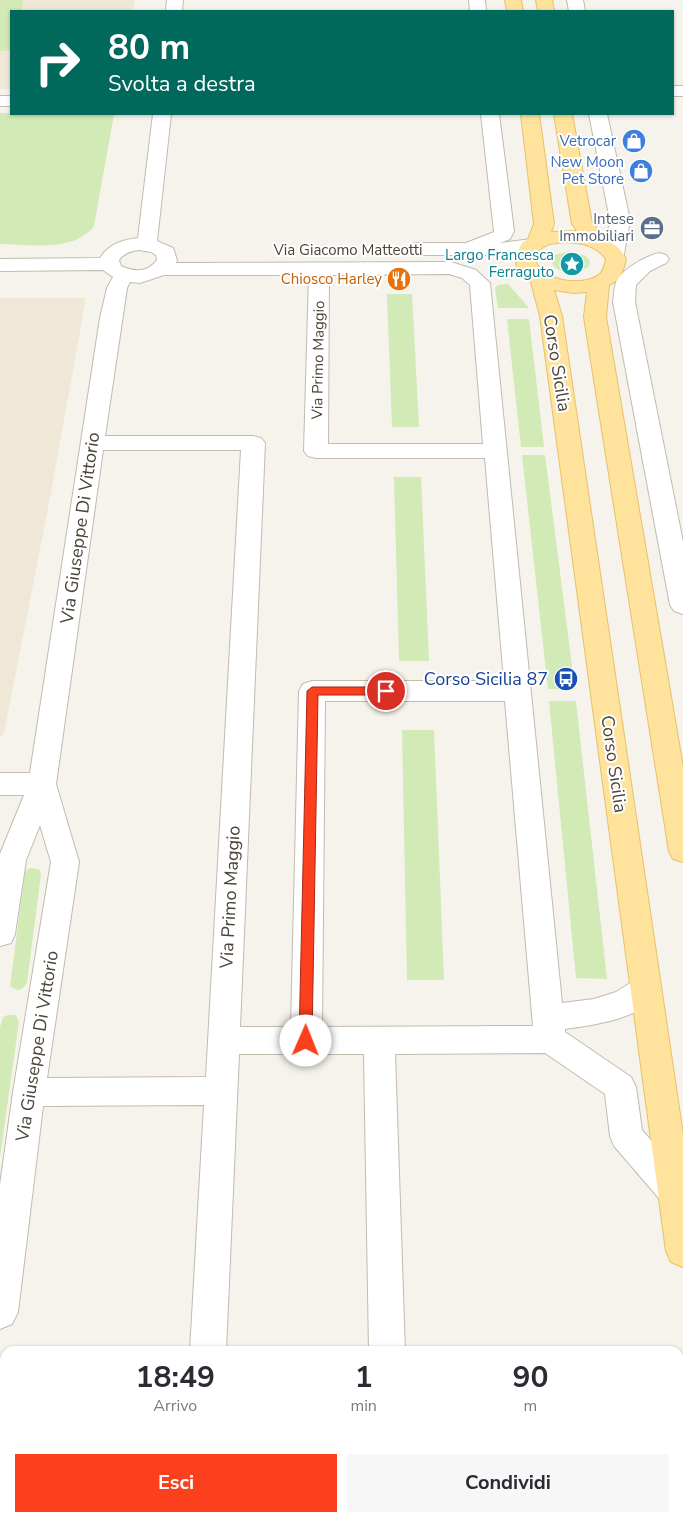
<!DOCTYPE html>
<html lang="it">
<style>
body{margin:0;font-family:"Nunito Sans",sans-serif;background:#f7f7f7;color:#2b2b33;height:100vh;display:flex;flex-direction:column;font-size:19px;white-space:nowrap}
*{box-sizing:border-box;margin:0}
p{font-size:16px;color:#7c7c81}
.icon{flex:none;width:28px;height:28px;fill:none;stroke:currentColor;stroke-width:2;stroke-linecap:round;stroke-linejoin:round}
.map{position:relative;flex:1;overflow:hidden}
.details{position:absolute;left:0px;top:1346px;width:684px;height:176px;display:flex;flex-direction:column;background:#fff;border-radius:15px 15px 0 0;box-shadow:0 1px 4px #0004}
.details>*{flex:none}
.hud{position:absolute;left:10px;top:10px;width:664px;height:105px;border-radius:0px;box-shadow:0 1px 4px #0004;background:#00695c;color:#fff;overflow:hidden}
.pin{position:absolute;display:grid;place-items:center;width:42px;height:42px;color:#fff;margin:-21px;border:2px solid #fff;border-radius:50%;box-shadow:0 1px 5px #0007}
.me{position:absolute;width:55px;margin:-28px;rotate:1deg;stroke-linejoin:round;filter:drop-shadow(0 0 4px #0008)}
.turn{display:flex;align-items:center;gap:18px;height:105px;padding:0 15px;font-size:22px}
.turn .icon{width:65px;height:65px;stroke-width:2.5}
.turn b{display:block;font-size:35px;line-height:42px}
.eta{display:flex;justify-content:space-evenly;align-items:center;height:85px;text-align:center}
.eta b{font-size:30px;font-weight:700;line-height:35px}
.button{display:flex;gap:10px;margin-top:auto;padding:10px 15px}
.button a{flex:1;height:58px;border-radius:0px;background:#fc3f1d;color:#fff;font-size:20px;font-weight:700;line-height:58px;text-align:center}
.button a+a{background:#f7f7f7;color:#2b2b33}
.map>svg:first-child{display:block}
</style>
<div class="map">
<svg width="683" height="1522" viewBox="0 0 683 1522">
<rect width="100%" height="100%" fill="#f6f3ec"/>
<g fill="#efe8d6">
<path d="M0,0H135L133,11H11V89H0Z"/>
<path d="M0,298H86L49,503L4,733L0,737Z"/>
</g>
<g fill="#d2eab5">
<path d="M0,0H23L22,11H11V50L0,51Z"/>
<path d="M0,113L114,114L94,226C73,253 30,244 0,244Z"/>
<path d="M570,251L586,256L590,261L589,266C578,275 555,276 551,260L554,255Z"/>
<path d="M508,284L529,308H498L495,288L498,285Z"/>
<path d="M387,294H412L419,427H392Z"/>
<path d="M507,319H529L544,447H521Z"/>
<path d="M522,455H545L575,689H548Z"/>
<path d="M394,477H421L429,661H399Z"/>
<path d="M549,701H576L607,979L576,978Z"/>
<path d="M402,730H434L444,980H407Z"/>
<path d="M29,868L39,869L41,874L27,983L22,989L17,990L10,986L25,872Z"/>
<path d="M8,1015H16L19,1022L0,1157V1027L3,1017Z"/>
</g>
<g fill="none" stroke-linecap="round" stroke-linejoin="round">
<g stroke="#c2bbae" stroke-width="2">
<g id="minor">
<path d="M167,0H183L182,11H166Z"/>
<path d="M469,0H485L486,11H470Z"/>
<path d="M567,0H583L585,11H569Z"/>
<rect x="672" y="86" width="11" height="10"/>
<rect x="0" y="96" width="11" height="10"/>
<path d="M153,114H171L157,241L173,248L177,260L176,263L451,262L476,270L490,283L562,1003L594,999L616,992L635,980L646,976L657,980L661,989C647,1018 594,1025 565,1029V1032L631,1077L636,1087L642,1130L683,1177V1204L675,1207L663,1203L614,1146L610,1136L605,1094L545,1053L395,1054L405,1351H369L364,1054H239L226,1351H190L204,1105L43,1106L18,1312L12,1324L0,1329V1185L13,1092L51,862L40,825L26,860L15,934L11,943L0,946V854L24,795H0V773H30L100,318L107,288L113,277L103,270L0,271V259L100,258C109,244 122,240 138,238ZM139,250L151,252L156,255L157,260C147,273 134,272 121,266L119,260C124,253 131,251 139,250ZM449,274L462,278L470,285L483,444H328L329,275ZM164,275H309L304,451L308,456L316,458H485L504,681H312L303,684L299,691L291,1027H240L265,443L261,438L253,436H105L127,288L130,282L140,283ZM103,450H241L206,1077L47,1078L79,862L56,784ZM325,701H505L533,1026L322,1027Z"/>
<path d="M481,114H499L514,231L510,239L500,243L532,239L539,241L542,245L539,249L502,255H416L409,253L406,249L409,245L416,243H466L494,232Z"/>
<path d="M589,114H607L630,220L624,254L621,258L614,260L607,258L604,254L610,220Z"/>
<path d="M659,253L666,255L669,259L666,263L650,271L636,285L635,302L683,542V614L674,611L670,605L613,302C614,296 614,288 616,282C622,269 646,256 659,253Z"/>
<rect x="180" y="1518" width="38" height="4"/>
<rect x="372" y="1518" width="38" height="4"/>
</g>
</g>
<g stroke="#e6c16a" stroke-width="2">
<g id="major">
<path d="M505,0H521L523,11H507Z"/>
<path d="M536,0H552L554,11H538Z"/>
<path d="M521,114H539L554,224L551,232L577,231L572,224L554,114H572L592,223L603,237L619,248L626,259C624,270 620,280 609,285L606,317L683,767V862L673,859L669,851L584,317L587,292L574,293L554,290L562,316L683,1135V1267L671,1262L666,1251L540,316L531,282L517,267L515,257L522,243L528,239L534,224ZM565,242C581,243 596,245 606,259C605,264 604,270 600,274C584,287 544,282 536,262L537,251L549,244Z"/>
</g>
</g>
<use href="#minor" fill="#fff" fill-rule="evenodd"/>
<use href="#major" fill="#ffe39c" fill-rule="evenodd"/>
</g>
<path fill="#fc3f1d" stroke="#a42913" d="M312,687H386L392,691L386,695H318L312,1041L310,1045L306,1046L301,1045L299,1041L307,691Z"/>
<defs>
<g id="shop-disc" transform="scale(1.25)"><circle r="9.5" fill="#3f7fe0" stroke="#fff"/><path d="M-5-2.5h2.3a2.7 3.5 0 0 1 5.4 0H5L5.5 6h-11ZM-1.5-2.5h3a1.5 2.3 0 0 0-3 0Z" fill="#fff"/></g>
<g id="office-disc" transform="scale(1.25)"><circle r="9.5" fill="#5c6f8a" stroke="#fff"/><path d="M-6-3h4V-5.5h4V-3h4V5H-6ZM-1-4.5V-3h2v-1.5ZM-6 0V1H6V0Z" fill="#fff"/></g>
<g id="sight-disc" transform="scale(1.25)"><circle r="9.5" fill="#0f9aa8" stroke="#fff"/><path d="M0-6L1.8-2.2L6-1.7L2.9 1.2L3.7 5.4L0 3.3L-3.7 5.4L-2.9 1.2L-6-1.7L-1.8-2.2Z" fill="#fff"/></g>
<g id="restaurant-disc" transform="scale(1.25)"><circle r="9.5" fill="#e8710a" stroke="#fff"/><path d="M-5-6h1v4h1v-4h1v4h1v-4h1v5L-1.5 .5V6h-2V.5L-5-1ZM5-6V6H3V1.5H1.5Q1.5-4 5-6Z" fill="#fff"/></g>
<g id="bus-disc" transform="scale(1.25)"><circle r="9.5" fill="#1a4fb4" stroke="#fff"/><path d="M-5-6H5V4H4V6H2V4H-2V6H-4V4H-5ZM-3.5-4V0h7V-4ZM-3.5 1.2v1.5H-2V1.2ZM2 1.2v1.5H3.5V1.2Z" fill="#fff"/></g>
</defs>
<g fill-rule="evenodd">
<use href="#shop-disc" x="634" y="141"/>
<use href="#shop-disc" x="641" y="171"/>
<use href="#office-disc" x="652" y="228"/>
<use href="#sight-disc" x="572" y="264"/>
<use href="#restaurant-disc" x="399" y="279"/>
<use href="#bus-disc" x="566" y="679"/>
</g>
<g text-anchor="middle" stroke-width="4" stroke-linejoin="round" paint-order="stroke">
<g font-size="15" fill="#366cbe" stroke="#fff" text-anchor="end">
<text x="616" y="146">Vetrocar</text>
<text x="624" y="167">New Moon<tspan x="624" dy="17">Pet Store</tspan></text>
</g>
<g font-size="15" fill="#4e5e75" stroke="#fff" text-anchor="end">
<text x="634" y="224">Intese<tspan x="634" dy="17">Immobiliari</tspan></text>
</g>
<g font-size="15" fill="#4b4439" stroke="#fff">
<text x="348" y="255">Via Giacomo Matteotti</text>
<text transform="translate(318 360) rotate(-89)" y="5">Via Primo Maggio</text>
</g>
<g font-size="15" fill="#0d838f" stroke="#fff" text-anchor="end">
<text x="554" y="260">Largo Francesca<tspan x="554" dy="17">Ferraguto</tspan></text>
</g>
<g font-size="15" fill="#c56008" stroke="#fff" text-anchor="end">
<text x="382" y="284">Chiosco Harley</text>
</g>
<g font-size="18" fill="#4b4439" stroke="#fff">
<text transform="translate(557 363) rotate(81)" y="6">Corso Sicilia</text>
<text transform="translate(80 528) rotate(-82)" y="6">Via Giuseppe Di Vittorio</text>
<text transform="translate(614 764) rotate(82)" y="6">Corso Sicilia</text>
<text transform="translate(230 897) rotate(-87)" y="6">Via Primo Maggio</text>
<text transform="translate(37 1046) rotate(-81)" y="6">Via Giuseppe Di Vittorio</text>
</g>
<g font-size="18" fill="#164399" stroke="#fff" text-anchor="end">
<text x="548" y="685">Corso Sicilia 87</text>
</g>
</g>
</svg>
<div class="pin" style="left:386px;top:691px;background:#d93025"><svg class="icon" aria-label="arrive" viewBox="0 0 24 24"><path d="M6 21V4h12l-3 4 3 4H6"/></svg></div>
<svg class="me" style="left:306px;top:1041px" viewBox="-20 -20 40 40"><circle r="19" fill="#fff"/><path d="M0-13L10 11 0 6-10 11z" fill="#fc3f1d"/></svg>
<div class="hud">
<div class="turn"><svg class="icon" aria-label="right" viewBox="0 0 24 24"><path d="M7 20v-9h11M14 6l5 5-5 5"/></svg><div><b>80 m</b>Svolta a destra</div></div>
</div>
<section class="details">
<div class="eta">
<div><b>18:49</b><p>Arrivo</p></div>
<div><b>1</b><p>min</p></div>
<div><b>90</b><p>m</p></div>
</div>
<div class="button"><a>Esci</a><a>Condividi</a></div>
</section>
</div>
